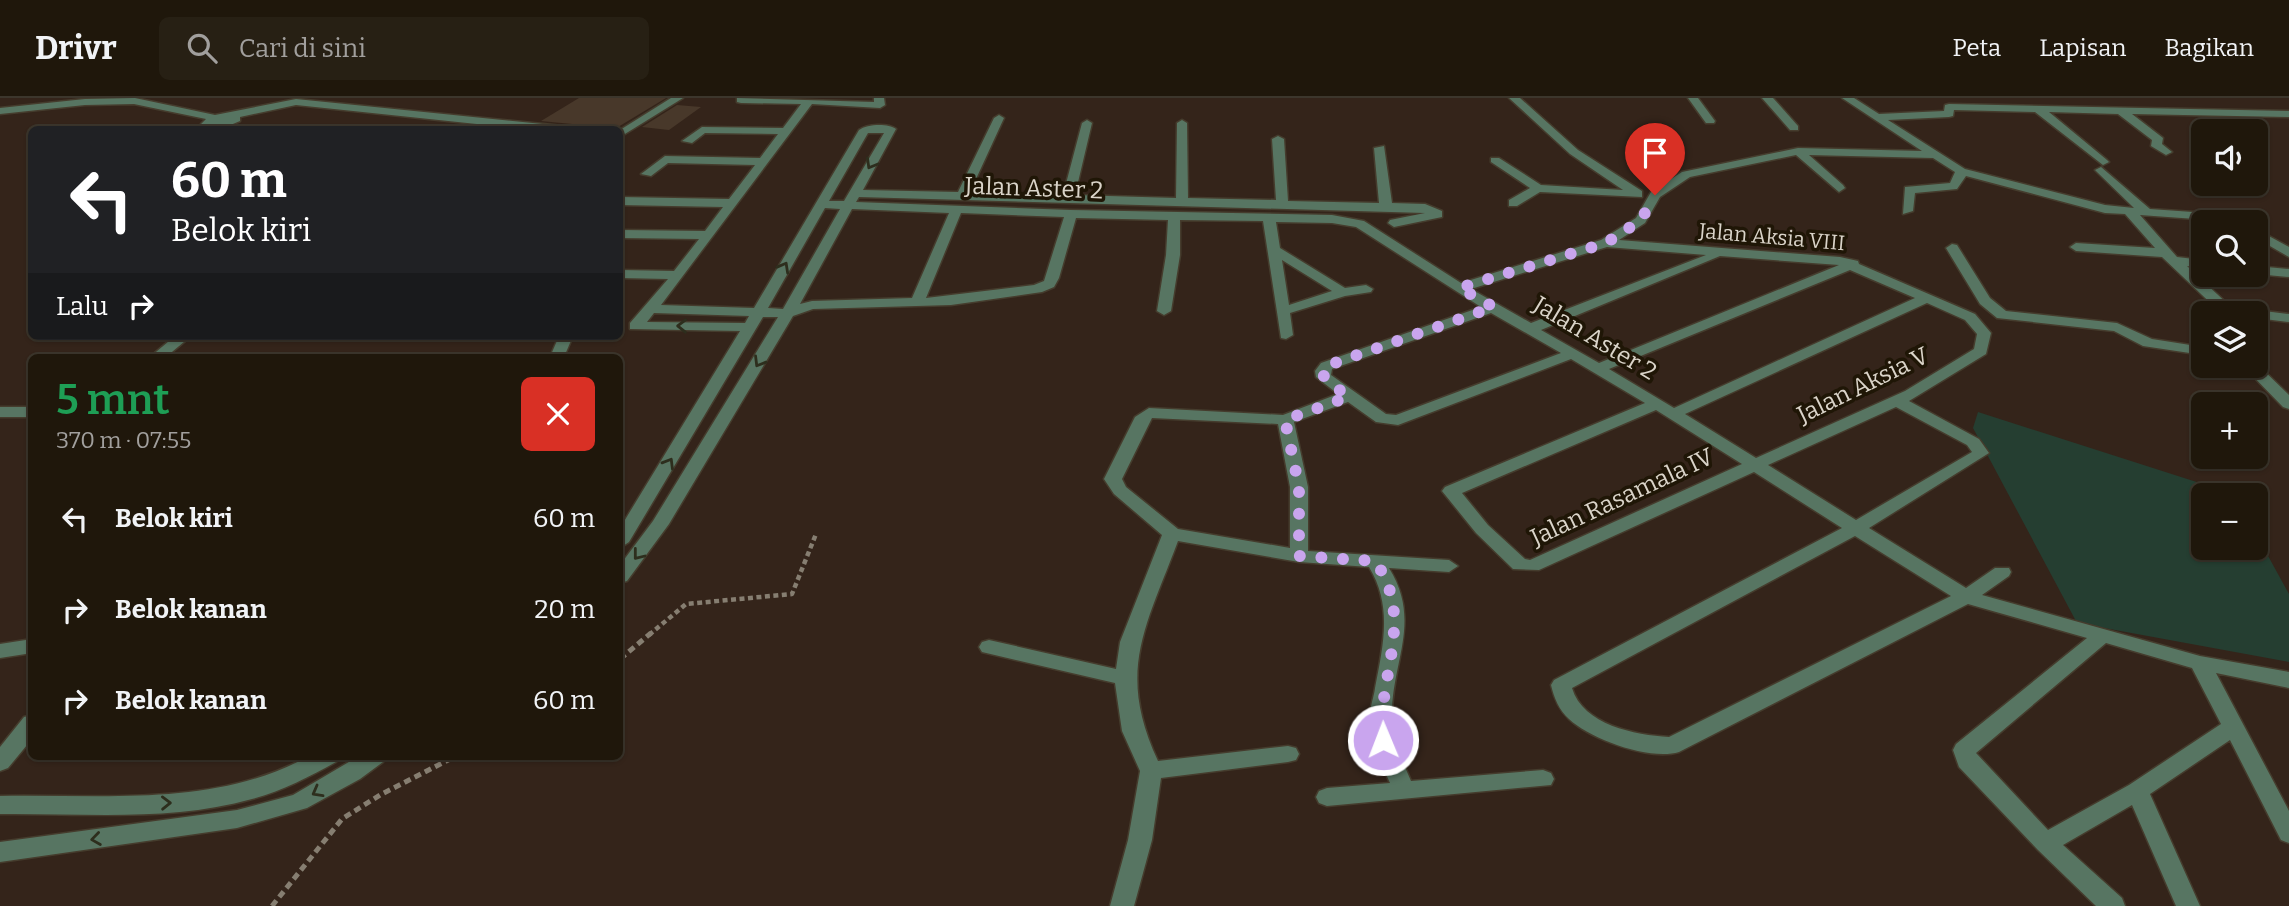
<!DOCTYPE html>
<html lang="id">
<meta charset="utf-8">
<style>
body{margin:0;font-family:Bitter,serif;background:#272014;color:#f1f3f6;height:100vh;display:flex;flex-direction:column;font-size:26px;white-space:nowrap}
*{box-sizing:border-box;margin:0}
p{font-size:23px;color:#a19f9d}
.icon{flex:none;width:38px;height:38px;fill:none;stroke:currentColor;stroke-width:2;stroke-linecap:round;stroke-linejoin:round}
.map{position:relative;flex:1;overflow:hidden}
.sheet{position:absolute;left:28px;top:256px;width:595px;height:406px;display:flex;flex-direction:column;background:#1f170b;border-radius:10px;box-shadow:0 2px 5px #0004,0 0 0 2px #3c362c}
.sheet>*{flex:none}
.guide{position:absolute;left:28px;top:28px;width:595px;height:214px;border-radius:10px;box-shadow:0 2px 5px #0004,0 0 0 2px #3c362c;background:#202124;color:#fff;overflow:hidden}
.buttons{position:absolute;left:2191px;top:21px;display:grid;gap:14px}
.buttons a{display:grid;place-items:center;width:77px;height:77px;border-radius:10px;background:#1f170b;box-shadow:0 2px 5px #0004,0 0 0 2px #3c362c;font-size:35px}
.pin{position:absolute;display:grid;place-items:center;width:60px;height:60px;color:#fff;margin:-72px -30px;border-radius:50% 50% 50% 0;rotate:-45deg;box-shadow:0 0 7px #0007}
.pin .icon{rotate:45deg}
.me{position:absolute;width:77px;margin:-38px;rotate:359deg;stroke-linejoin:round;filter:drop-shadow(0 0 5px #0008)}
.turn{display:flex;align-items:center;gap:24px;height:147px;padding:0 28px;font-size:32px}
.turn .icon{width:91px;height:91px;stroke-width:2.5}
.turn b{display:block;font-size:49px;line-height:60px}
.then{display:flex;align-items:center;height:66px;padding:0 28px;background:#0003;gap:14px;font-size:26px}
.round{display:grid;place-items:center;flex:none;width:74px;height:74px;border-radius:10px;background:#272014}
.overview{display:flex;align-items:center;justify-content:space-between;height:119px;padding:0 28px}
h1{font-size:42px;font-weight:600;line-height:52px;color:#1e9e55}
ul{padding:0;list-style:none}
li{display:flex;align-items:center;gap:21px;height:91px;padding:0 28px}
li div{flex:1}
li b{display:block;font-size:26px}
li em{font-style:normal}
header{display:flex;align-items:center;gap:42px;box-sizing:border-box;height:98px;padding:0 35px;background:#1f170b;border-bottom:2px solid #3c362c}
header strong{font-size:33px}
nav{display:flex;gap:38px;margin-inline-start:auto;font-size:24px}
.search{width:490px;height:63px;background:#272014;display:flex;align-items:center;gap:18px;box-sizing:border-box;padding:0 24px;border-radius:10px;color:#a19f9d;font-size:26px}
.map>svg:first-child{display:block}
</style>
<header>
<strong>Drivr</strong>
<div class="search"><svg class="icon" aria-label="search" viewBox="0 0 24 24"><circle cx="10" cy="10" r="6"/><path d="M15 15l6 6"/></svg>Cari di sini</div>
<nav><a>Peta</a><a>Lapisan</a><a>Bagikan</a></nav>
</header>
<div class="map">
<svg width="2289" height="808" viewBox="0 0 2289 808">
<rect width="100%" height="100%" fill="#291f0f"/>
<path fill="#34241a" fill-rule="evenodd" d="M0,0H2289V808H0ZM32,32H620V238H32ZM2203,33H2256V86H2203ZM2203,124H2256V177H2203ZM2203,215H2256V268H2203ZM32,259H620V658H32ZM2203,306H2256V359H2203ZM2203,397H2256V450H2203Z"/>
<path fill="#253e31" d="M1978,314L2234,396L2203,397V450H2256V436L2289,496V564L2077,525L1973,330Z"/>
<g fill="#48382a">
<path d="M579,0H666L613,32L579,30L572,26L541,23Z"/>
<path d="M677,7L701,9L669,32L642,29Z"/>
</g>
<g fill="none" stroke-linecap="round" stroke-linejoin="round">
<g stroke="#453c2d" stroke-width="3">
<g id="minor">
<path d="M135,0L215,17L296,1L572,29L577,32H535L296,7L240,19V23L221,31L202,28L201,26L206,21L134,6L85,7L0,16V10L85,1Z"/>
<path d="M671,0H683L620,39V32Z"/>
<path d="M737,0L874,4V0H884L885,7L880,10L812,6L661,207L754,210L859,32C867,26 888,25 896,31L863,92L958,94L994,20L999,17L1004,20L970,94L1063,97L1082,25L1087,22L1092,25L1075,97L1176,100L1177,25L1182,22L1187,25L1188,100L1276,102L1272,41L1278,38L1284,41L1288,103L1379,105L1374,50L1384,48L1392,105L1425,106L1442,113V119L1394,129L1388,125L1390,122L1425,115L859,99L856,104L1071,112L1332,117L1364,123L1461,185L1601,142L1636,120L1651,94L1682,74L1798,50L1922,53L1842,0H1854L1879,16L1944,13L1945,7L1949,6L2289,13V19L2132,16L2163,40L2162,46L2172,54L2166,57L2151,48L2152,42L2118,16L2049,14L2107,62L2109,64L2103,67L2035,14L1954,12L1953,18L1949,19L1888,22L1965,71L2105,107L2134,110L2097,74L2095,72L2101,69L2150,111L2207,115L2235,121L2237,124L2140,117L2177,159L2203,162V170L2187,168L2232,210L2233,215H2221L2162,159L2076,153L2070,149L2076,145L2155,150L2125,116L2105,115L1966,78L1957,91L1915,95L1913,113L1903,116L1905,89L1950,85L1955,74L1933,60L1809,57L1843,87L1845,90L1839,94L1796,57L1690,79L1660,99L1645,125L1619,142L1840,159L1858,163L1859,166L1975,216L1991,235L1986,256L1909,303L1979,341L1989,355L1869,430L1966,490L1995,470H2009L2011,474L2009,478L1982,497L2200,558L2289,574V590L2216,575L2289,713V745L2281,742L2230,642L2150,696L2200,808H2176L2132,707L2063,747L2122,800L2125,808H2096L2038,752L1959,669L1953,652L1956,646L2087,540L1968,506L1679,654C1650,663 1590,641 1569,621C1559,612 1554,600 1551,587L1554,582L1842,430L1754,374L1539,472L1513,471L1476,435L1442,393L1445,389L1645,305L1571,261L1398,327L1376,324L1348,304L1294,324L1308,389V453L1449,462L1458,468L1449,474L1389,470C1422,523 1392,563 1392,616C1391,640 1402,662 1411,683L1543,672L1551,675L1554,681L1551,687L1327,708L1319,705L1316,699L1319,693L1327,690L1390,685C1380,663 1370,641 1370,617C1370,608 1374,599 1375,590C1383,548 1393,508 1369,469L1299,464L1178,443C1146,529 1116,573 1158,663L1288,648L1296,650L1299,656L1296,662L1288,664L1161,680L1152,742L1134,808H1110L1128,742L1140,673L1122,633L1115,585L982,554L979,549L982,544L989,542L1116,571L1120,544L1162,437L1114,396L1104,381L1135,319L1149,310L1283,317L1338,296L1316,279L1315,273L1321,265L1481,209L1356,129L1332,125L1276,124L1280,150L1345,190L1366,187L1373,191L1371,194L1345,198L1290,215L1293,237L1286,241L1281,240L1263,123L1180,122V157L1171,213L1164,217L1157,213L1166,157L1168,122L1076,120L1059,180L1054,189L1042,194L951,207L813,211L793,218L669,426L627,483L620,485V467L653,423L778,219H763L629,444L620,450V430L740,233L630,231V225L668,181L620,180V172L674,173L699,141L620,140V132L705,133L723,109L620,107V99L729,101L755,67L668,65L651,78L641,76L665,58L760,60L778,36L705,35L692,45L682,43L702,29L783,30L801,6L741,5L737,4ZM868,35H884L844,103H829ZM825,110L840,111L783,211L768,210ZM852,111L949,115L912,200L812,203L800,206ZM961,115L1064,119L1044,183L1034,187L926,200ZM1607,149L1706,157L1531,225L1471,191ZM1720,158L1839,167L1599,265L1541,232ZM1282,162L1332,193L1289,207ZM1850,172L1915,200L1674,310L1609,271ZM1927,205L1965,222L1977,236L1974,251L1905,293L1756,360L1685,316ZM654,215L749,218L745,225L647,224ZM1491,215L1561,255L1396,317L1386,316L1331,277L1332,271ZM1896,309L1967,347L1972,354L1856,422L1768,367ZM1656,312L1742,366L1530,462L1525,461L1488,427L1462,395ZM1152,320L1278,326L1290,389V450L1178,431L1126,389L1122,381ZM1855,438L1951,498L1669,639C1635,637 1583,627 1572,590ZM2106,545L2192,570L2221,626L2129,687L2048,732L1976,655Z"/>
<path d="M1509,0H1520L1578,52L1642,93V99L1540,94L1517,108H1509V102L1530,90L1491,64V60H1499L1541,87L1623,92L1570,56Z"/>
<path d="M1688,0H1698L1715,23L1714,25H1706Z"/>
<path d="M1762,0H1773L1798,28V32H1790Z"/>
<path d="M2256,131L2289,149V159L2256,140Z"/>
<path d="M1952,146L1957,147L1990,200L2006,213L2117,225L2152,241L2203,249V257L2143,248L2114,233L1997,220L1980,206L1946,150Z"/>
<path d="M2256,168L2289,171V179L2256,176Z"/>
<path d="M2256,212L2289,216V224L2256,220V215H2249Z"/>
<path d="M175,238H191L166,259H150Z"/>
<path d="M559,238H573L564,259H550Z"/>
<path d="M2256,265L2289,297V311L2283,309L2243,268H2256Z"/>
<rect x="0" y="309" width="32" height="10"/>
<path d="M32,541V555L0,560V546Z"/>
<path d="M32,617V641L8,670L0,673V649L24,619Z"/>
<path d="M309,658H339L336,664C309,679 282,693 252,701C171,724 83,715 0,716V698C104,696 215,710 309,658Z"/>
<path d="M359,658H386L383,664L360,681L307,710L237,730L0,764V744L237,712L293,697Z"/>
</g>
</g>
<path stroke="#867e71" stroke-width="4.5" stroke-dasharray="5 3.5" stroke-linecap="butt" d="M649,537L686,506L792,496L816,436"/>
<g stroke="#867e71" stroke-width="5" stroke-dasharray="7 4.5" stroke-linecap="butt">
<path d="M620,561L651,535"/>
<path d="M272,808L342,721L380,697L456,658"/>
</g>
<use href="#minor" fill="#577562" fill-rule="evenodd"/>
</g>
<defs><path id="oneway-chevron" d="M-2-3.5L2.5 0L-2 3.5" fill="none" stroke-width="1.6" stroke-linecap="round" stroke-linejoin="round" transform="scale(1.75)"/></defs>
<g stroke="#2d2e1d">
<use href="#oneway-chevron" transform="translate(871 66) rotate(120)"/>
<use href="#oneway-chevron" transform="translate(784 169) rotate(-61)"/>
<use href="#oneway-chevron" transform="translate(682 228) rotate(-179)"/>
<use href="#oneway-chevron" transform="translate(759 264) rotate(121)"/>
<use href="#oneway-chevron" transform="translate(669 365) rotate(-59)"/>
<use href="#oneway-chevron" transform="translate(638 457) rotate(128)"/>
<use href="#oneway-chevron" transform="translate(317 694) rotate(151)"/>
<use href="#oneway-chevron" transform="translate(166 705) rotate(-1)"/>
<use href="#oneway-chevron" transform="translate(96 741) rotate(172)"/>
</g>
<g fill="none" stroke-linecap="round" stroke-linejoin="round">
<path stroke="#c9a5ee" stroke-width="12" stroke-dasharray="0 21.6" d="M1383,642C1376,578 1417,522 1375,463L1299,458V389L1285,322L1348,299L1324,279L1323,273L1326,268L1494,209L1459,190L1606,145L1641,122L1655,97"/>
</g>
<g text-anchor="middle" stroke-width="7" stroke-linejoin="round" paint-order="stroke">
<g font-size="21" fill="#dad4c9" stroke="#1f1606">
<text transform="translate(1772 139) rotate(5)" y="7">Jalan Aksia VIII</text>
</g>
<g font-size="24" fill="#dad4c9" stroke="#1f1606">
<text transform="translate(1034 90) rotate(2)" y="8">Jalan Aster 2</text>
<text transform="translate(1595 240) rotate(31)" y="8">Jalan Aster 2</text>
<text transform="translate(1863 287) rotate(-26)" y="8">Jalan Aksia V</text>
<text transform="translate(1622 399) rotate(-25)" y="8">Jalan Rasamala IV</text>
</g>
</g>
</svg>
<div class="buttons">
<a><svg class="icon" aria-label="sound" viewBox="0 0 24 24"><path d="M4 9h4l5-4v14l-5-4H4zM17 9q2 3 0 6"/></svg></a>
<a><svg class="icon" aria-label="search" viewBox="0 0 24 24"><circle cx="10" cy="10" r="6"/><path d="M15 15l6 6"/></svg></a>
<a><svg class="icon" aria-label="layers" viewBox="0 0 24 24"><path d="M12 4l9 5-9 5-9-5zM3 14l9 5 9-5"/></svg></a>
<a>+</a>
<a>−</a>
</div>
<div class="pin" style="left:1655px;top:97px;background:#d93025"><svg class="icon" aria-label="arrive" viewBox="0 0 24 24"><path d="M6 21V4h12l-3 4 3 4H6"/></svg></div>
<svg class="me" style="left:1383px;top:642px" viewBox="-20 -20 40 40"><circle r="17" fill="#c9a5ee" stroke="#fff" stroke-width="3"/><path d="M0-11L8 9 0 5-8 9z" fill="#fff"/></svg>
<div class="guide">
<div class="turn"><svg class="icon" aria-label="left" viewBox="0 0 24 24"><path d="M17 20v-9H6M10 6l-5 5 5 5"/></svg><div><b>60 m</b>Belok kiri</div></div>
<div class="then">Lalu<svg class="icon" aria-label="right" viewBox="0 0 24 24"><path d="M7 20v-9h11M14 6l5 5-5 5"/></svg></div>
</div>
<section class="sheet">
<div class="overview"><div><h1>5 mnt</h1><p>370 m · 07:55</p></div><a class="round" style="background:#d93025;color:#fff"><svg class="icon" aria-label="close" viewBox="0 0 24 24"><path d="M6 6l12 12M18 6L6 18"/></svg></a></div>
<ul>
<li><svg class="icon" aria-label="left" viewBox="0 0 24 24"><path d="M17 20v-9H6M10 6l-5 5 5 5"/></svg><div><b>Belok kiri</b></div><em>60 m</em></li>
<li><svg class="icon" aria-label="right" viewBox="0 0 24 24"><path d="M7 20v-9h11M14 6l5 5-5 5"/></svg><div><b>Belok kanan</b></div><em>20 m</em></li>
<li><svg class="icon" aria-label="right" viewBox="0 0 24 24"><path d="M7 20v-9h11M14 6l5 5-5 5"/></svg><div><b>Belok kanan</b></div><em>60 m</em></li>
</ul>
</section>
</div>
